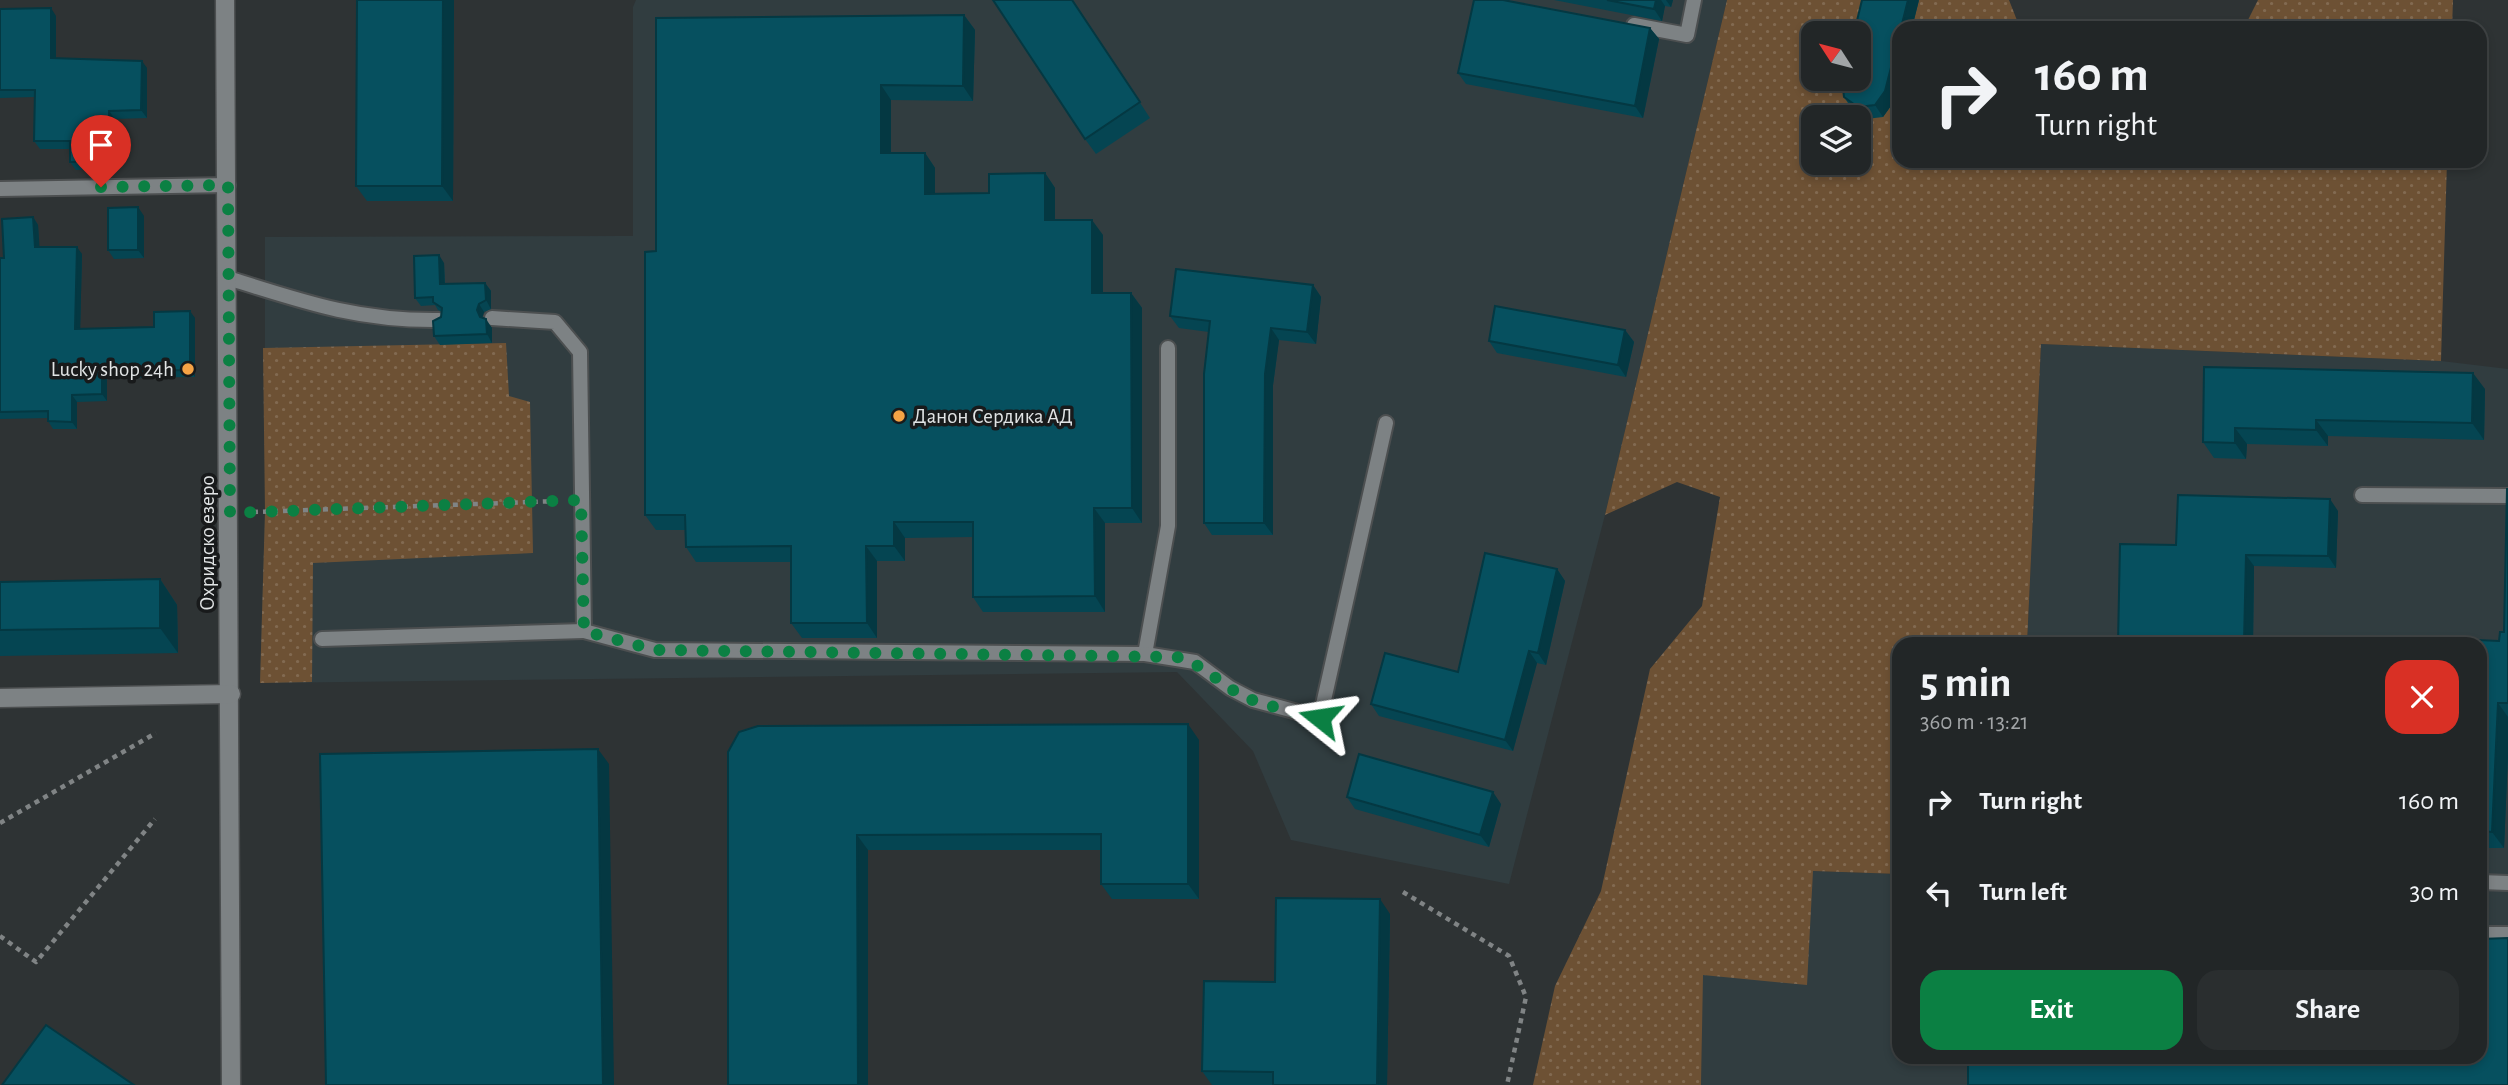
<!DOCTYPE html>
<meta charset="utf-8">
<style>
body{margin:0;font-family:"Alegreya Sans",sans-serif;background:#2a2e2f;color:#f1f3f6;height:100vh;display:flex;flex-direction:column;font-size:26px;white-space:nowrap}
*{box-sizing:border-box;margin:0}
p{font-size:23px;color:#a2a5a7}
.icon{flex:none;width:38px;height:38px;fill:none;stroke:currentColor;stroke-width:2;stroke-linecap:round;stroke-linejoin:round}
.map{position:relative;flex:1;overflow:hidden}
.sheet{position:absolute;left:1892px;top:637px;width:595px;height:427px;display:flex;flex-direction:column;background:#222627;border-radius:21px;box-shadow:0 4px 10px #0003,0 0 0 2px #3f4344}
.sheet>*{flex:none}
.hud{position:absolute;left:1892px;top:21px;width:595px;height:147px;border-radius:21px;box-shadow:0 4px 10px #0003,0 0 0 2px #3f4344;background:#222627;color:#f1f3f6;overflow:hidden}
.needle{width:46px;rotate:306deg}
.tools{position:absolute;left:1801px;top:21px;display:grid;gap:14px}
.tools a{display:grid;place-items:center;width:70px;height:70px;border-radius:14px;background:#222627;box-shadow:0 4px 10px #0003,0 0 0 2px #3f4344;font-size:35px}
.pin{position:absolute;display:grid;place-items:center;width:60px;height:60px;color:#fff;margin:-72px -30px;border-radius:50% 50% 50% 0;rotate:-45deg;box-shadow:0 0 7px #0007}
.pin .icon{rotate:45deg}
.me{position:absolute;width:77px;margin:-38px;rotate:285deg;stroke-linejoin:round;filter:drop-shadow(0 0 5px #0008)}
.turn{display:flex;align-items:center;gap:24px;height:147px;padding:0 28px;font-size:32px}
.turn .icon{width:91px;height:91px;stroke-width:2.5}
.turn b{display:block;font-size:49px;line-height:60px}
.round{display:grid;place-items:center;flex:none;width:74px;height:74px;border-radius:21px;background:#2a2e2f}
.headline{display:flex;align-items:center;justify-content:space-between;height:119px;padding:0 28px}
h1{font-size:42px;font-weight:700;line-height:52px}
.button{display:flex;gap:14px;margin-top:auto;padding:14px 28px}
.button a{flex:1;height:80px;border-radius:21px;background:#0b8043;color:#fff;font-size:28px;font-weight:700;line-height:80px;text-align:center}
.button a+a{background:#2a2e2f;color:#f1f3f6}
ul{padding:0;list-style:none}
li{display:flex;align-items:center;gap:21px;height:91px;padding:0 28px}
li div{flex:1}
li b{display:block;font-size:26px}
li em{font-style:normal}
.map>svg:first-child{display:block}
</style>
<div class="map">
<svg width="2508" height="1085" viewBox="0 0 2508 1085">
<defs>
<pattern id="grass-dots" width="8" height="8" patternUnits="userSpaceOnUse" patternTransform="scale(1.75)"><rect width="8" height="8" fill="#6d5134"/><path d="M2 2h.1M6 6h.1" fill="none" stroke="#826a51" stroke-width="1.8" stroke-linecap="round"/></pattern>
</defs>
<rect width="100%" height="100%" fill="#2e3334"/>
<g fill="#313d40">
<path d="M636,0H1727L1605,515L1509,884L1291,840L1253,751L1177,672L260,683L265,512V237L633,236V7Z"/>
<path d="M2041,344L2441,361L2508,369V1085H1701L1702,975L1813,871L1899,874V1057H2480V644H2027Z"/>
</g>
<g fill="url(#grass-dots)" fill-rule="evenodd">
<path d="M1727,0H2009L2020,28H1899V161H2447L2441,361L2041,344L2027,644H1899V874L1813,871L1807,985L1703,975L1701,1085H1533L1555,986L1601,891L1650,669L1702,606L1720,497L1677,482L1605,515ZM1813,33H1858V79H1813ZM1813,117H1858V163H1813Z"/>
<path d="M2258,0H2453L2452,28H2244Z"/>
<path d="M506,343L509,396L530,402L533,553L313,563L312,682L260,683L265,512L263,348Z"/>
</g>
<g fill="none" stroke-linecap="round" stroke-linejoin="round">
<g stroke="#4c4f50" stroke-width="18">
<g id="service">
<path d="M1634,25L1687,35L1694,0"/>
<path d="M0,189L228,185"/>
<path d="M228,278C304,302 358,321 439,320"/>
<path d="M492,318L555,322L580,352L584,631L655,650L1145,654L1168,526V348"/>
<path d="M2362,495L2508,496"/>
<path d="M322,639L584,631"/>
<path d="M1145,654L1195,662L1230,688L1253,700L1320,718L1386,423"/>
<path d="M2480,882L2508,883"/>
<path d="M2480,934H2508"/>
</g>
</g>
<g stroke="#4c4f50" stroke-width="21">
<g id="minor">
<path d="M225,0L231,1085"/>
<path d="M0,698L231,694"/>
</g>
</g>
<g stroke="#808485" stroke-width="4.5" stroke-dasharray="5 5" stroke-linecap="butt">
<path d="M253,512L559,501"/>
<path d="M0,823L156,733"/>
<path d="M1403,892L1509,956L1526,997L1507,1085"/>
<path d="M0,936L36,962L155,819"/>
</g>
<use href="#service" stroke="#7d8284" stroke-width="14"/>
<use href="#minor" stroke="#7d8284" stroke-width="18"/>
</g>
<g fill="#054552">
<path d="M357,0H454L453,201H367L356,186Z"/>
<path d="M1073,0L1150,118L1096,154L1085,139Z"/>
<path d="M1554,0H1673L1671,7L1665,6L1662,21Z"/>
<path d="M1919,0L1912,28H1899V81L1893,103L1883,117L1866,119L1852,109L1844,97Z"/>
<path d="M0,9L56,16V58L147,68V118L115,119L116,169L76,170L70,162V149H40L34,141L35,97L0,98Z"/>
<path d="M964,15L975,30L973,101L891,100V153H925L935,168V194L989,193L1045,173L1055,188V220L1103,235V293H1131L1142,308V523H1105V612H983L973,597V537L905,538V561H877V638H802L791,623V562H696L686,547L685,530H656L645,515L656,251Z"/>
<path d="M1650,28L1659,39L1643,118L1466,84L1458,73Z"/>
<path d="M144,216V258L114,259L108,250Z"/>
<path d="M33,217L38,225L39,247L82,254L80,329L154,327L195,318V377L107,378V401L77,402V429H53L48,421V418L0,419V258H4Z"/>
<path d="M444,263L445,284L485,283L491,291V309L484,312L482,318L492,328V343L440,345L434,336L441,317L442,312L438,310L435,305L421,306L415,298Z"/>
<path d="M1313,285L1321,297L1316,344L1279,340L1273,385V535H1212L1204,523L1209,332L1179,328L1170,316Z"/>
<path d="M1625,330L1634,342L1626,377L1497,353L1489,341Z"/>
<path d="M2204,367L2485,389L2484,440L2328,436V446L2247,444L2246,459L2214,458L2203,442Z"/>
<path d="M2508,489V755L2504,848H2480V644L2499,641L2504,632Z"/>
<path d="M2338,511L2336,568L2254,566L2253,644H2118L2176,545Z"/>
<path d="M1557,569L1565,581L1546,665L1537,663L1513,751L1379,716L1371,704L1458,672Z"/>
<path d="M160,579L177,605L178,653L0,656V582Z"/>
<path d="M1199,740V899H1112L1101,884V850H868L728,752Z"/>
<path d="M1347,797L1501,804L1489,847L1355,809Z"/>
<path d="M1390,914L1387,1085H1212L1202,1071L1275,982Z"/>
</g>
<g fill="#043842">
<path d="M443,0H454L453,201L442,186Z"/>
<path d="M1656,0H1661L1665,6L1662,21L1654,9Z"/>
<path d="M1666,0H1673L1671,7Z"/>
<path d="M1908,0H1919L1912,28H1901Z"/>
<path d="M51,8L56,16V66L51,58Z"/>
<path d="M964,15L975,30L973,101L963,86Z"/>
<path d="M1650,28L1659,39L1643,118L1635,106Z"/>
<path d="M1899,36V81L1893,103L1883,117L1875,105Z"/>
<path d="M142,61L147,68V118L141,110Z"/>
<path d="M881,85L891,100V168L881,153Z"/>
<path d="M109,111L115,119L116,169L111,161Z"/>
<path d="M925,153L935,168V209L925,194Z"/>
<path d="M1045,173L1055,188V235L1045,220Z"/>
<path d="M138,207L144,216V258L138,250Z"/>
<path d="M33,217L38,225L40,254L35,247Z"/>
<path d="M1092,220L1103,235V308L1092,293Z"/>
<path d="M77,247L82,254L80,336L75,329Z"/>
<path d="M439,255L444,263L445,292L440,284Z"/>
<path d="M485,283L491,291V309L486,300Z"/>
<path d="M1313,285L1321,297L1316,344L1307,332Z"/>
<path d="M1131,293L1142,308V523L1132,508Z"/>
<path d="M479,304L484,312L482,318L480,317L477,310Z"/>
<path d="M190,311L195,318V377L190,370Z"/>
<path d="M486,319L492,328V343L487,334Z"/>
<path d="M1271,328L1279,340L1273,385V535L1264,523L1265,374Z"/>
<path d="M1625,330L1634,342L1626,377L1618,365Z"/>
<path d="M102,371L107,378V401L102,394Z"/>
<path d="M2473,373L2485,389L2484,440L2472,423Z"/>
<path d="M72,395L77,402V429L72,422Z"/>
<path d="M2316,420L2328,436V446L2316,430Z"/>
<path d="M2235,428L2247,444L2246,459L2235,443Z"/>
<path d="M2330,499L2338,511L2336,568L2328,556Z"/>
<path d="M1094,508L1105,523V612L1095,596Z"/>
<path d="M894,522L905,538V561L894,546Z"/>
<path d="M866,546L877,561V638L867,623Z"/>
<path d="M2246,555L2254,566L2253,644L2244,643Z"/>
<path d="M1557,569L1565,581L1546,665L1538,653Z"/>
<path d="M160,579L177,605L178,653L160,628Z"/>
<path d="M1529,651L1537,663L1513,751L1505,740Z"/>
<path d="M2498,703L2508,717V755L2504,848L2492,832Z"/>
<path d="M1188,724L1199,740V899L1188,884Z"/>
<path d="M598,749L609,764L614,1085H603Z"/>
<path d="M1493,792L1501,804L1489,847L1480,835Z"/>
<path d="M857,835L868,850V1085H858Z"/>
<path d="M1380,899L1390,914L1387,1085H1377Z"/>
</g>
<g fill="#06505f" stroke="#043842" stroke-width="2">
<path d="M357,0H443L442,186H356Z"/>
<path d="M993,0H1072L1140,102L1085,139Z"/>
<path d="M1474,0H1503L1650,28L1635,106L1458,73Z"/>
<path d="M1607,0H1656L1654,9Z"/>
<path d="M1862,0H1908L1901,28H1899V36L1885,91L1875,105L1858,107L1844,97L1842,80V79H1858V33H1854Z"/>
<path d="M51,8V58L142,61L141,110L109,111L111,161L70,162V141H34L35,90H0V9Z"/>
<path d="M964,15L963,86L881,85V153H925V194L989,193V174L1045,173V220H1092V293H1131L1132,508H1094L1095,596L973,597V522H894V546H866L867,623H791V546L686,547L685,515H645V252L656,251V18Z"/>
<path d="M138,207V250H108V208Z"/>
<path d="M33,217L35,247H77L75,329L154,327V312L190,311V370L102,371V394L72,395V422L48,421V411L0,412V258H4L2,219Z"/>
<path d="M439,255L440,284L485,283L486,300L479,304L477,310L480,317L486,319L487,334L434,336L433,321L441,317L442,308L433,302V297L415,298L414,256Z"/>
<path d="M1176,269L1313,285L1307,332L1271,328L1265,374L1264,523H1204V374L1210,321L1170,316Z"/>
<path d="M1495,306L1625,330L1618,365L1489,341Z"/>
<path d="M2204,367L2473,373L2472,423L2316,420V430L2235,428V443L2203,442Z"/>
<path d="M2507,489H2508V703H2498L2492,832L2480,831V644H2413V637L2499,641L2500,632H2504Z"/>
<path d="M2178,495L2330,499L2328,556L2246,555L2244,643L2157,642V644H2118L2120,544L2176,545Z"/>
<path d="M1485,553L1557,569L1538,653L1529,651L1505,740L1371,704L1385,653L1458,672Z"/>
<path d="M160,579V628L0,630V582Z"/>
<path d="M1188,724V884H1101V834L857,835L858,1085H728V752L739,732L758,726Z"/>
<path d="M598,749L603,1085H326L320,754Z"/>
<path d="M1359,754L1493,792L1480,835L1347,797Z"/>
<path d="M1276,898L1380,899L1377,1085H1273V1072L1202,1071L1204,981L1275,982Z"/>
<path d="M2508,938V1085H1968V1057H2480V939Z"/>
<path d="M46,1025L134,1085H2Z"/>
</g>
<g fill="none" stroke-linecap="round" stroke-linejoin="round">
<path stroke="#0b8043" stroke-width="12" stroke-dasharray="0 21.6" d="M101,187L228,185L230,513L581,500L584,631L655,650L1177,657C1206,665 1224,689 1252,700C1273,708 1298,712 1320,718"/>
</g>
<g fill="#f5a345" stroke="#181a1b" stroke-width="2.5">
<circle cx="188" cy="369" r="7"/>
<circle cx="899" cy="416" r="7"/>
</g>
<g text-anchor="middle" stroke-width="7" stroke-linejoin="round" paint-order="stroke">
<g font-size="21" fill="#e1e4e5" stroke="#181a1b" text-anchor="end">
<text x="174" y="376">Lucky shop 24h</text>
<text x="913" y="423" text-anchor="start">Данон Сердика АД</text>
</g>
<g font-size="21" fill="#e1e4e5" stroke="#181a1b">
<text transform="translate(207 543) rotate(-90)" y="7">Охридско езеро</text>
</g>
</g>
</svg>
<div class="tools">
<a><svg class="needle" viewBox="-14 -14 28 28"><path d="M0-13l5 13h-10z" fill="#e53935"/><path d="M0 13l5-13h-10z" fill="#a2a5a7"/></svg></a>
<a><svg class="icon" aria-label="layers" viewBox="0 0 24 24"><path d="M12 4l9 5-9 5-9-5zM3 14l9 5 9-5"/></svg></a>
</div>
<div class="pin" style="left:101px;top:187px;background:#d93025"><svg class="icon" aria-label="arrive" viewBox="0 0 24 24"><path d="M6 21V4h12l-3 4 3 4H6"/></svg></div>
<svg class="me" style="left:1320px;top:718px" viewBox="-20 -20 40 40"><path d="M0-17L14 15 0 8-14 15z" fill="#0b8043" stroke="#fff" stroke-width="4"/></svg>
<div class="hud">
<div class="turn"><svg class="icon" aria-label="right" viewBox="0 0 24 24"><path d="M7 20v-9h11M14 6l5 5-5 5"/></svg><div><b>160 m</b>Turn right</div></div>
</div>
<section class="sheet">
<div class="headline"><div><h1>5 min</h1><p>360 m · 13:21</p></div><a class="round" style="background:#d93025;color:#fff"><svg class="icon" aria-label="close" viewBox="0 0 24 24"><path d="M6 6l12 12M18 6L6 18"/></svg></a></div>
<ul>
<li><svg class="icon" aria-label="right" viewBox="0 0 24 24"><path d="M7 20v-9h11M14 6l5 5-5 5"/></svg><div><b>Turn right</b></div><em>160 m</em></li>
<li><svg class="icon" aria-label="left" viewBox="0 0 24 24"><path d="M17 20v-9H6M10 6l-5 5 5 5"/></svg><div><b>Turn left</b></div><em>30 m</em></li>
</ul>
<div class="button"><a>Exit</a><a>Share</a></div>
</section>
</div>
